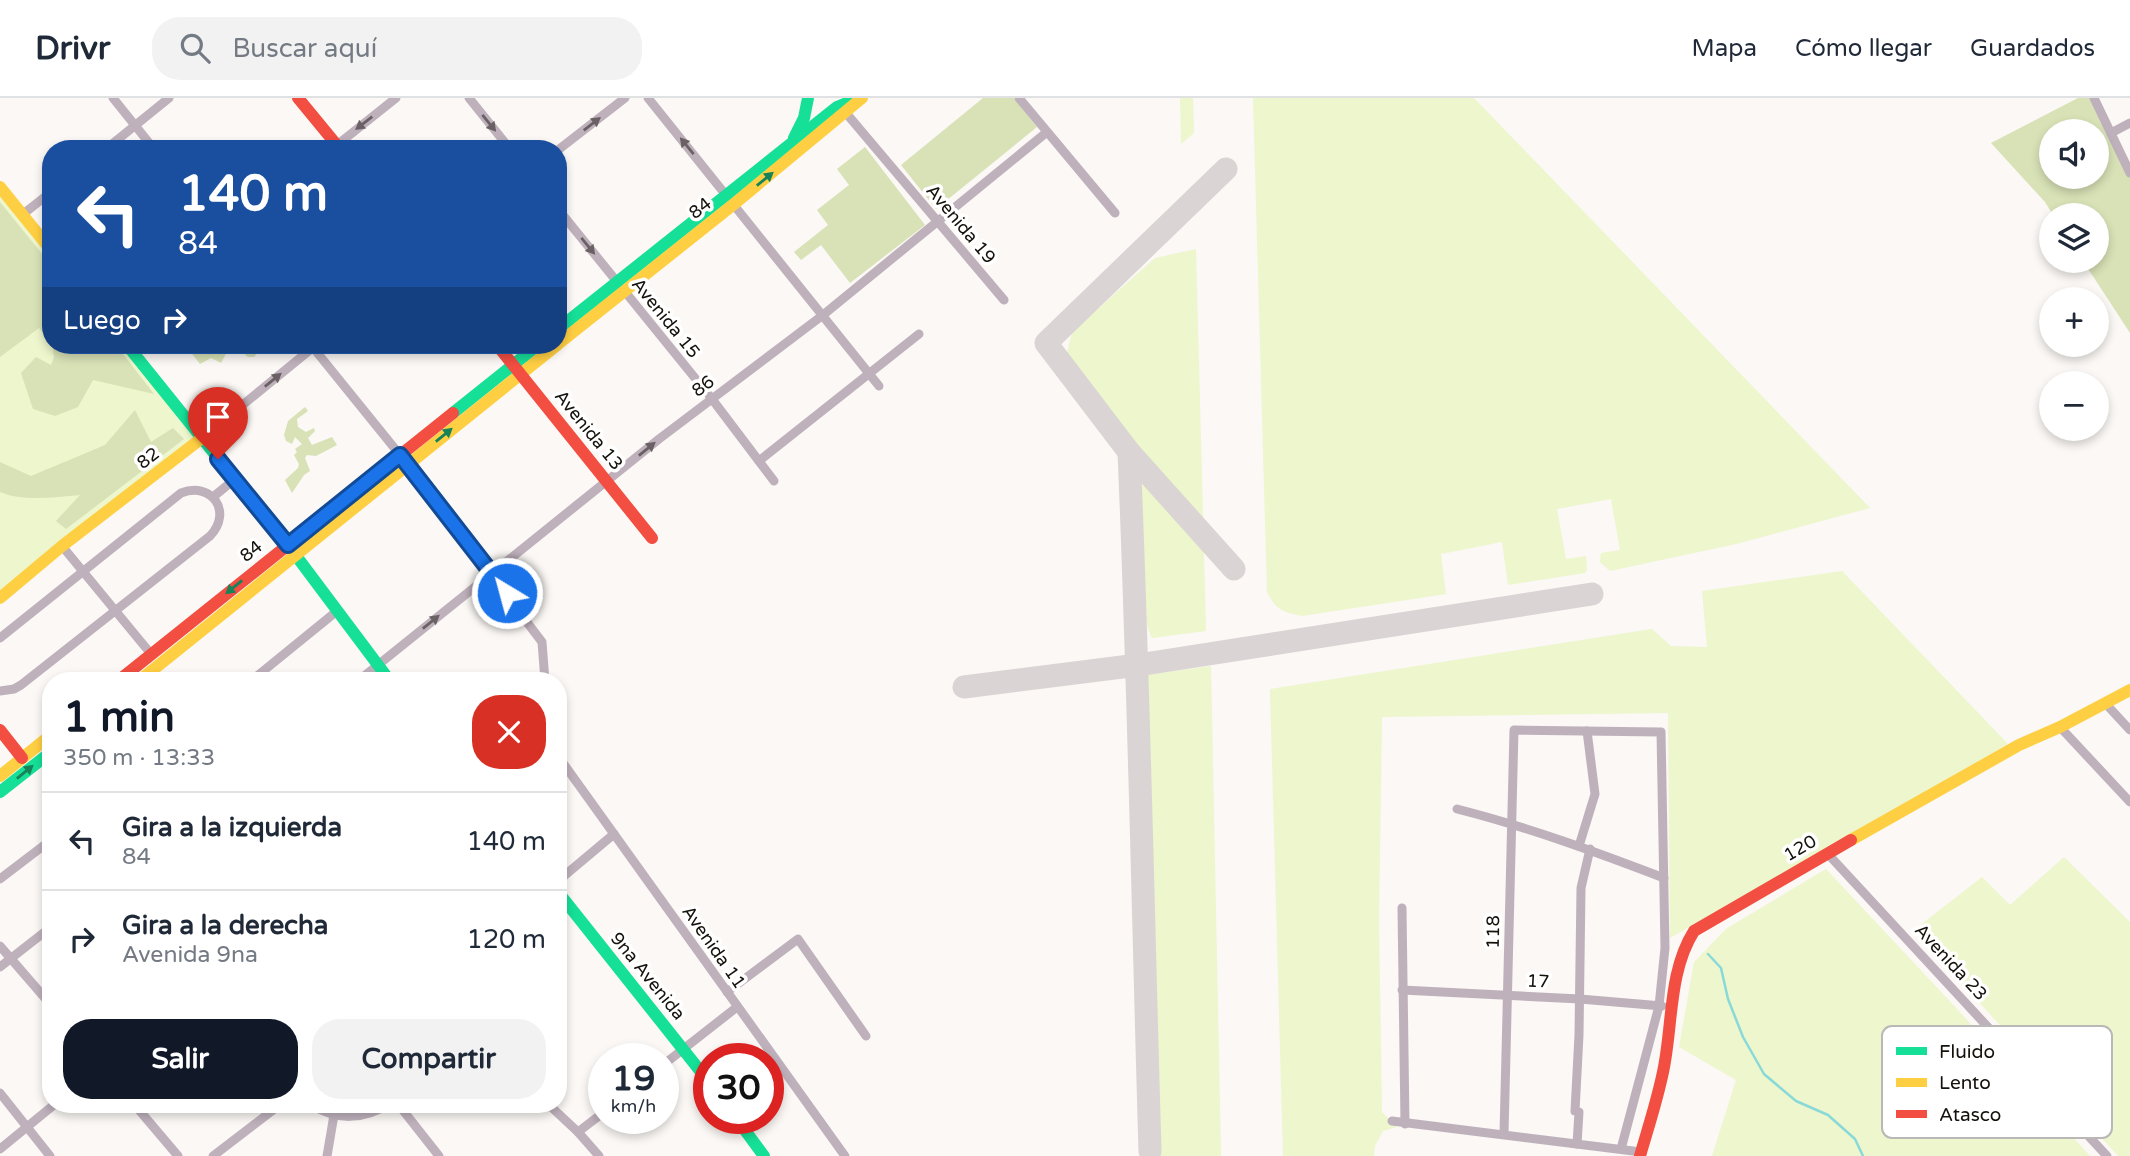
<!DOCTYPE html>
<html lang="es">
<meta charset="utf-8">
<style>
body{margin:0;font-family:"Varela Round",sans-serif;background:#f2f2f3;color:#1f2937;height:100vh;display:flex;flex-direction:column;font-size:26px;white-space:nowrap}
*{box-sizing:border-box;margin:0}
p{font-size:23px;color:#747a83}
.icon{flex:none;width:38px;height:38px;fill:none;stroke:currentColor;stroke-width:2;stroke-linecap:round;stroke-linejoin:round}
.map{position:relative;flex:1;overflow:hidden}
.details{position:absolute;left:42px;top:574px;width:525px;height:441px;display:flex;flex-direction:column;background:#fff;border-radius:28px;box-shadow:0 4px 10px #0003}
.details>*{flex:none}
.hud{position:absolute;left:42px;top:42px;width:525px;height:214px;border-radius:28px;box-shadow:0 4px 10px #0003;background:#1a4fa0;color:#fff;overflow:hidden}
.tools{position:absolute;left:2039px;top:21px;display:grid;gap:14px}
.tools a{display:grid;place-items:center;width:70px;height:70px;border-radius:50%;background:#fff;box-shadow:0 4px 10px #0003;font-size:35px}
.speed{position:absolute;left:588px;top:945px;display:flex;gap:14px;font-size:35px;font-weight:700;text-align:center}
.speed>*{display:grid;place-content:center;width:91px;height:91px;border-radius:50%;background:#fff;box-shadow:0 4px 10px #0003;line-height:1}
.speed small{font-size:18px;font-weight:400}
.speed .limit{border:10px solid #d22;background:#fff;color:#111}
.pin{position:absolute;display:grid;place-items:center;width:60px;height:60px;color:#fff;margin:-72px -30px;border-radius:50% 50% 50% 0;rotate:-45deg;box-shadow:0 0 7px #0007}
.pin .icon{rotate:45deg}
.me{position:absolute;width:77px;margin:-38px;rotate:323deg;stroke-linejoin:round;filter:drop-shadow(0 0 5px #0008)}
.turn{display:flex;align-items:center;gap:24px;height:147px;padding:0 21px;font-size:32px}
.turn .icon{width:91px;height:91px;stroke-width:2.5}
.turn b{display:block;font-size:49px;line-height:60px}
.then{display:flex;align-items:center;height:66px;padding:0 21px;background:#0003;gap:14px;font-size:26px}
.round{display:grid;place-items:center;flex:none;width:74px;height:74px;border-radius:28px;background:#f2f2f3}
.overview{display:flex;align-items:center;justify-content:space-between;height:119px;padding:0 21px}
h1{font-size:42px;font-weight:700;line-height:52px;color:#111827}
.primary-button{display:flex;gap:14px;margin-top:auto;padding:14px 21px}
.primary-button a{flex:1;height:80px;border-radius:28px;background:#111827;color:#fff;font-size:28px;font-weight:700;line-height:80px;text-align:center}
.primary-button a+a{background:#f2f2f3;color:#1f2937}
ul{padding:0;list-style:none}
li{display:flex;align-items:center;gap:21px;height:98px;padding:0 21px;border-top:2px solid #e0e1e3}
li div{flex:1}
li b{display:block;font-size:26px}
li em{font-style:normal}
header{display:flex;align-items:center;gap:42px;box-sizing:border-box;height:98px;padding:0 35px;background:#fff;border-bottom:2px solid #e0e1e3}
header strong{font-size:33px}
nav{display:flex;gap:38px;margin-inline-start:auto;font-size:24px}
.search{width:490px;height:63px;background:#f2f2f3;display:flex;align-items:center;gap:18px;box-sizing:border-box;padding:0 24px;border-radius:28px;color:#747a83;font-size:26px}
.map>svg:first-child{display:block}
</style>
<header>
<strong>Drivr</strong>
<div class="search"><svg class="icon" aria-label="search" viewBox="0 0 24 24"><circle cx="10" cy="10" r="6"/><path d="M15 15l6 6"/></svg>Buscar aquí</div>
<nav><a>Mapa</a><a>Cómo llegar</a><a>Guardados</a></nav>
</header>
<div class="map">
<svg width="2130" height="1058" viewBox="0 0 2130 1058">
<rect width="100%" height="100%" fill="#fbf8f5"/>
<g fill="#edf6cc">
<path d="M1180,0H1193L1194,35L1181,46Z"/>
<path d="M1253,0H1474L1870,410L1736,446L1610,473L1600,464L1601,455L1620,452L1611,401L1557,411L1566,461L1586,458L1587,472L1585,475L1508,487L1502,444L1441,456L1446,496L1302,518C1282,514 1276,512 1267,494Z"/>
<path d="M0,89L51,152V247H127L202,340L0,500Z"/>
<path d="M1196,151L1206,533L1152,540L1142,515L1133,341L1070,266L1067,255L1072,234L1155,160Z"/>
<path d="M1842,473L2008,646L1670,840L1668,615L1382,619L1379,823L1382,1014L1397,1029L1383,1033L1375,1048L1374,1058H1283L1270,591L1652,531L1671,548L1707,549L1702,493Z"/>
<path d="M1211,568L1221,1058H1156L1150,908L1145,577Z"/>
<path d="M2064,759L2130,824V1058H2118L1914,832L1982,779L2010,807Z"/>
<path d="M1826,771L1958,912L2090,1058H1712L1736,982L1679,949L1694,864L1726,831Z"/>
</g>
<g fill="#d8e2b6" fill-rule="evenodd">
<path d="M983,0H1014L1037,29L936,111L901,67Z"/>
<path d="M2078,0H2094L2130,75V235L2083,163H2096V117H2053L2045,104L1991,45ZM2051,33H2096V79H2051Z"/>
<path d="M865,49L925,127L850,185L821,147L801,162L794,154L828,127L817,112L849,87L837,71Z"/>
<path d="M0,104L51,167V243L39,230L0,259Z"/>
<path d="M52,247H116L154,296L93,282L78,309L55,318L33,311L21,275L36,259L51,267L54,259Z"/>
<path d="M185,247H261L263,249L254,259H248L240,252L227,254L221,265L211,260L200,266Z"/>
<path d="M305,309L308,313L297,321L298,329L306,334L314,330L315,333L308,340L312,347L332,339L337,347L316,358L307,357L305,360L310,373L304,377L292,395L285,382L298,370L299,366L294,357L297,354L295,351L302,346L295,339L292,346L286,343L284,337L288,323Z"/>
<path d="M135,312L151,344L173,330L184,341L66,431L56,423L80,397C55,399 24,404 0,394V364L31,378L105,347Z"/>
</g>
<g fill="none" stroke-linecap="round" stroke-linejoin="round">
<path stroke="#8ad9d9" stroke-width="2.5" d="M1708,856L1721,870L1728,901L1743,939L1764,976L1796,1003L1828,1017L1855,1041L1863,1058"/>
<g stroke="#dad4d4" stroke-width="23">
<path d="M1226,71L1046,245L1129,354L1234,471"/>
<path d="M1129,354C1139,587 1143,820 1150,1053"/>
<path d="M964,589L1138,567L1592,496"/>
</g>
<g stroke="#bfb1bc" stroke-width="9">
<path d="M113,0L154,51"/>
<path d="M469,0L510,51"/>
<path d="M648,0L879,288"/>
<path d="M1019,0L1115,115"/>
<path d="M2094,0L2130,75"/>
<path d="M846,15L1004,202"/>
<path d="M2111,35L2130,25"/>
<path d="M106,51L169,0"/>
<path d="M332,51L396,0"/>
<path d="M558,52L625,0"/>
<path d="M558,111L712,301L774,383"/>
<path d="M22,117L51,94"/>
<path d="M311,247L400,357L542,544L545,583"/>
<path d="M202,340L316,247"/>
<path d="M759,363L919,236"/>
<path d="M213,399L235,381"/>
<path d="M62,448L151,556"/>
<path d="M0,540L181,395C212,383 233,414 210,438L21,587L14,591L0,593"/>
<path d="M251,583L337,513"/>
<path d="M358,583L659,341L823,217L1047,34"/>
<path d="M2105,605L2130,632"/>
<path d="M2060,629L2130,704"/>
<path d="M558,658L845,1058"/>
<path d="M1457,711C1528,729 1596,754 1664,780"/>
<path d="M1579,748L1595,696L1587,633"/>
<path d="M1827,755L2107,1058"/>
<path d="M0,781L51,742"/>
<path d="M558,783L614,736"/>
<path d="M1402,810L1405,1026"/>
<path d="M0,848L51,907"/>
<path d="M0,869L51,829"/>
<path d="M1402,892L1580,901L1662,908"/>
<path d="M727,894L798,841L866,938"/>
<path d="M663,967L737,909"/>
<path d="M0,995L50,1058"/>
<path d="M134,1006L178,1058"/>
<path d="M311,1006C336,1023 364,1022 389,1006"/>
<path d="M398,1006L439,1058"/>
<path d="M548,1006L578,1034L599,1058"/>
<path d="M1392,1023L1641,1054"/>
<path d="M578,1034L604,1014"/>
<path d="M1504,1036L1514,632L1661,634L1665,850L1659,908L1621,1051"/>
<path d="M1577,1046L1579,1014L1575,1013L1579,937L1581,790L1590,751"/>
<path d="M0,1051L55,1006"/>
<path d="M213,1058L281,1006"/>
<path d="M327,1058L334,1017"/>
</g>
<g stroke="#16e098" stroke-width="12">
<path d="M794,40L804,20L808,0"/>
<path d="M558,231L837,9L854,2"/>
<path d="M127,247L288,447L390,583"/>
<path d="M453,315L538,247"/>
<path d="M0,694L51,654"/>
<path d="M558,794L709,984"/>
<path d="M736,1020L764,1058"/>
</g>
<g stroke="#ffcf43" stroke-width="12">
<path d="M0,89L51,152"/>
<path d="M558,246L734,106L862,0"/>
<path d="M0,500L62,448L202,340"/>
<path d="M139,583L557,247"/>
<path d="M0,678L51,637"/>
<path d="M1851,742L2019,647L2060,629L2130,592"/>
</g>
<g stroke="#f24e42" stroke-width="12">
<path d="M298,0L340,51"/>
<path d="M497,247L652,440"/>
<path d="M118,583L453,315"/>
<path d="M0,632L22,660"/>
<path d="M1640,1058C1648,1030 1657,1003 1663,974C1673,928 1668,874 1694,833L1851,742"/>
</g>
</g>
<defs><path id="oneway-solid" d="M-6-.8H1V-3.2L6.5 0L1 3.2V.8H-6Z" transform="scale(1.75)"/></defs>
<g fill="#6a6164">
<use href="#oneway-solid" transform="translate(364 25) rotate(142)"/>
<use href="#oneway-solid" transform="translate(489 25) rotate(51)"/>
<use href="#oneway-solid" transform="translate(592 26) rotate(-38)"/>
<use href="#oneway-solid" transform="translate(687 48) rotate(-129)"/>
<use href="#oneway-solid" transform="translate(588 148) rotate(51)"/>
<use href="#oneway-solid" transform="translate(273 282) rotate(-39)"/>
<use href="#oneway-solid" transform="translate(647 351) rotate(-39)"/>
<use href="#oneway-solid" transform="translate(431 524) rotate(-39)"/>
</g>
<g fill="#168359">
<use href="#oneway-solid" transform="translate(765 81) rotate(-39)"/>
<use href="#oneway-solid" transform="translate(444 337) rotate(-39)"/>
<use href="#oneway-solid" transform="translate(234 489) rotate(141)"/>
<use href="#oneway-solid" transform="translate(25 674) rotate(-39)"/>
</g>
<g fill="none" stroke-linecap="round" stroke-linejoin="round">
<g stroke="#114b97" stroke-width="18">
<path id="route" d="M218,361L288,447L400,357L507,495"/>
</g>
<use href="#route" stroke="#1a73e8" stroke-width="12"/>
</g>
<g text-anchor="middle" stroke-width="7" stroke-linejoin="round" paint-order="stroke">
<g font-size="18" fill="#15110b" stroke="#fff">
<text transform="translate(700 110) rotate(-38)" y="6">84</text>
<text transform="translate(961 126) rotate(50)" y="6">Avenida 19</text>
<text transform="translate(666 220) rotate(51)" y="6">Avenida 15</text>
<text transform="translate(703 288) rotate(-37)" y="6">86</text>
<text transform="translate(589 332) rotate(51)" y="6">Avenida 13</text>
<text transform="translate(148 360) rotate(-38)" y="6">82</text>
<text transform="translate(251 453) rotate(-39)" y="6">84</text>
<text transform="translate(1800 750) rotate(-30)" y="6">120</text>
<text transform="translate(1493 834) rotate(-89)" y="6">118</text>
<text transform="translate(714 849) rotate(55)" y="6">Avenida 11</text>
<text transform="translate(1951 864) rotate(47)" y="6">Avenida 23</text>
<text transform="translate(648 878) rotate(51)" y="6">9na Avenida</text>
<text transform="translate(1538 883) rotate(3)" y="6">17</text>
</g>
</g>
<rect x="1882" y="928" width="230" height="112" rx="10" fill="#fff" stroke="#b9b8b6" stroke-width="2"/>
<rect x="1896" y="949" width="31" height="8" fill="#16e098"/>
<rect x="1896" y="980" width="31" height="9" fill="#ffcf43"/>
<rect x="1896" y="1012" width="31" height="8" fill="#f24e42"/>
<g font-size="19" fill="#15110b">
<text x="1939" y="960">Fluido</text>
<text x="1939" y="991">Lento</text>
<text x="1939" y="1023">Atasco</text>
</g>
</svg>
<div class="tools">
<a><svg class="icon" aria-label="sound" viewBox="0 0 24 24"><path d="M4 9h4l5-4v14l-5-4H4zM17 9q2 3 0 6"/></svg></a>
<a><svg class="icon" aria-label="layers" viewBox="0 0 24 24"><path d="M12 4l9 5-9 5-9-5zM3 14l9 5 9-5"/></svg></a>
<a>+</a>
<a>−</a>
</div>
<div class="speed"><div>19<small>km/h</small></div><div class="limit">30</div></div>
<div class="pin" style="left:218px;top:361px;background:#d93025"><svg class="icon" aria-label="arrive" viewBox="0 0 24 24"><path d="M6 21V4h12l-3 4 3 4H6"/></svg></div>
<svg class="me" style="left:507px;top:495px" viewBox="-20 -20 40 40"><circle r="17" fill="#1a73e8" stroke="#fff" stroke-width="3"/><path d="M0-11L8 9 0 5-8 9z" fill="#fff"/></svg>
<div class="hud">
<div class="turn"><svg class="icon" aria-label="left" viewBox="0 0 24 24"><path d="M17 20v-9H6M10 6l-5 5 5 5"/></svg><div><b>140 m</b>84</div></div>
<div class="then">Luego<svg class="icon" aria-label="right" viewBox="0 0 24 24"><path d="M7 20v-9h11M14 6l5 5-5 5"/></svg></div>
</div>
<section class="details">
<div class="overview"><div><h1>1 min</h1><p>350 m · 13:33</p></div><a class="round" style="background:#d93025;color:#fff"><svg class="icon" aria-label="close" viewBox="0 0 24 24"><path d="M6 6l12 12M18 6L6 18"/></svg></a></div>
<ul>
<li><svg class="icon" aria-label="left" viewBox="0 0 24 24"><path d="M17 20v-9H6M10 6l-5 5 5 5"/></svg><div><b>Gira a la izquierda</b><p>84</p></div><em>140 m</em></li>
<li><svg class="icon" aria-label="right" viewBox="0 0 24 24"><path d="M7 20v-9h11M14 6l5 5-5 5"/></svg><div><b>Gira a la derecha</b><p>Avenida 9na</p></div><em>120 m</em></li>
</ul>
<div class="primary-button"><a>Salir</a><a>Compartir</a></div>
</section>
</div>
